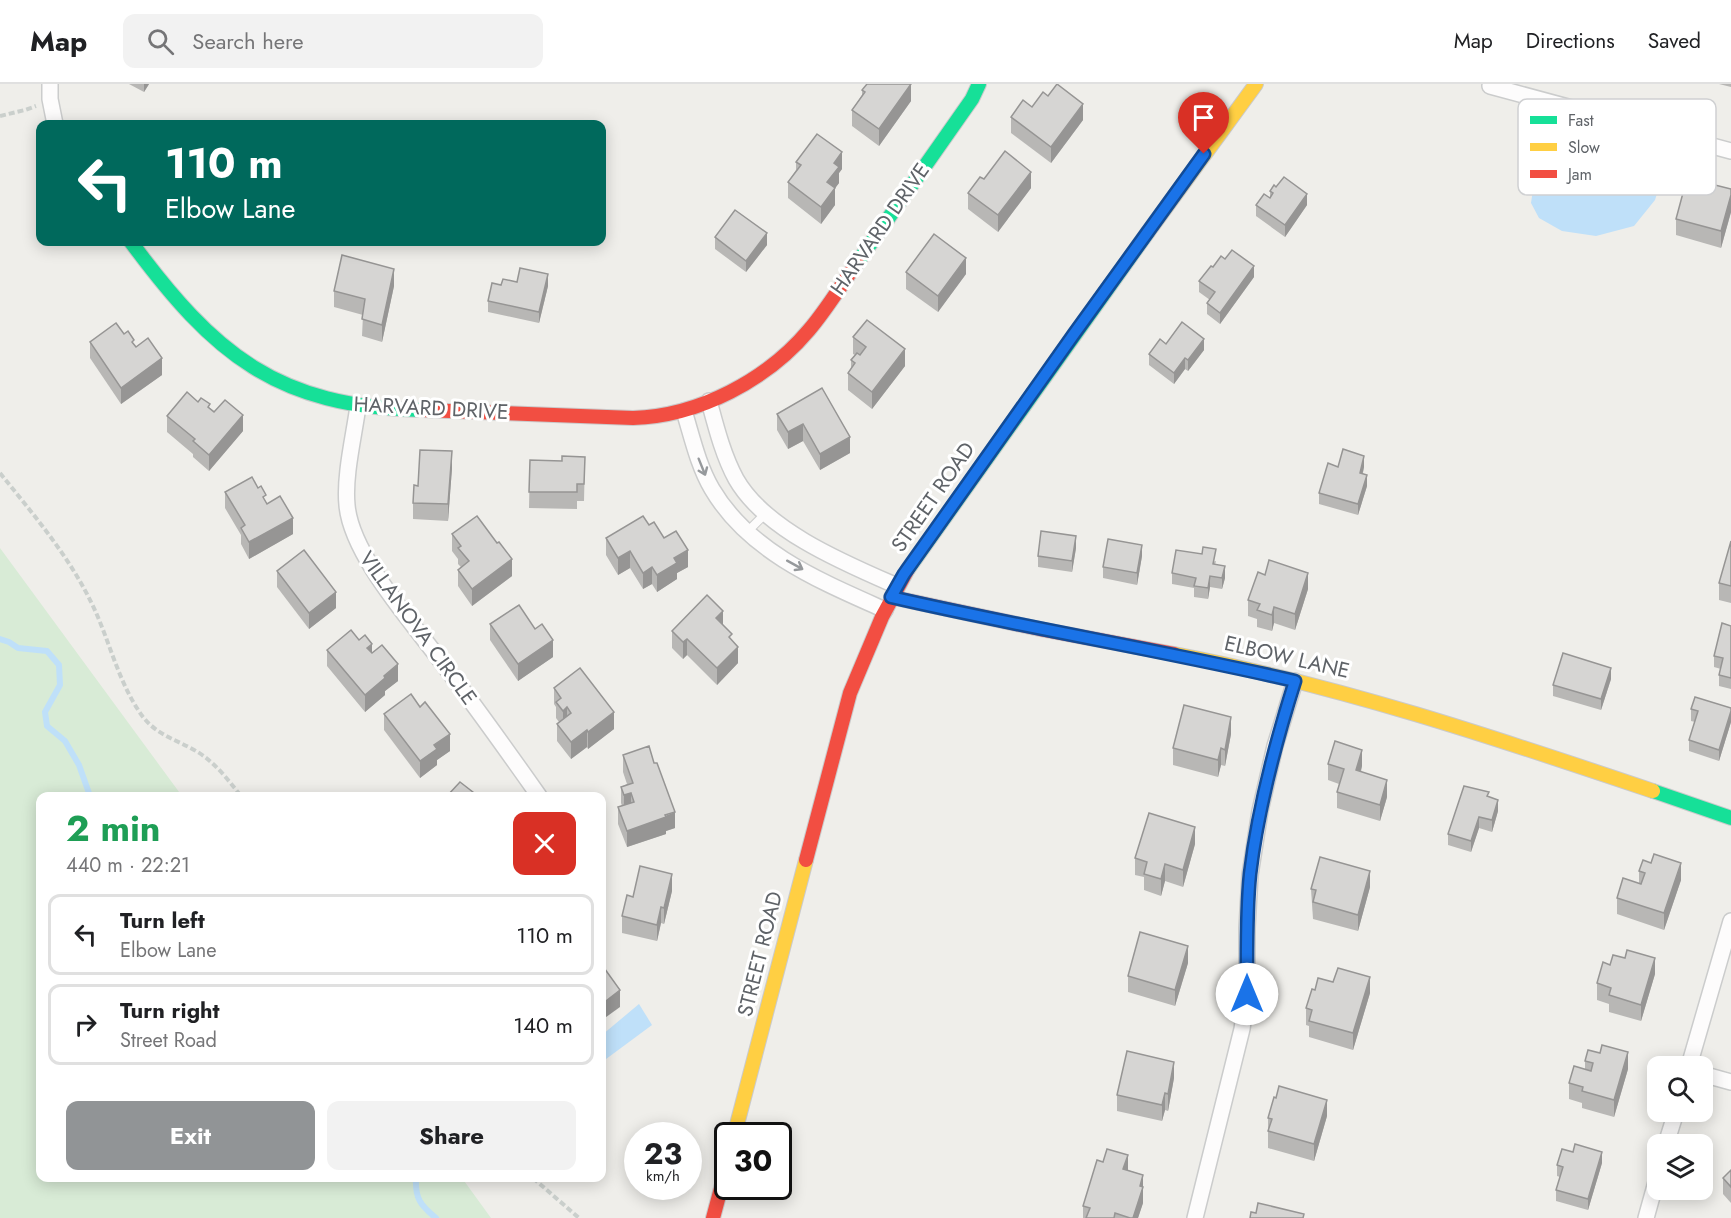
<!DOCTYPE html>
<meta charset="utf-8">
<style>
body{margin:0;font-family:Jost,sans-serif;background:#f2f2f2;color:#202124;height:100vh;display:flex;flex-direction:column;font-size:22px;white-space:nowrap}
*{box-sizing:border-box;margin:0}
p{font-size:20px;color:#757577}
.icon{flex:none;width:33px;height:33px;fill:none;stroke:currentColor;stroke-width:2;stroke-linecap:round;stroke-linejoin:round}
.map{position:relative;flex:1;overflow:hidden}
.panel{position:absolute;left:36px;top:708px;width:570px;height:390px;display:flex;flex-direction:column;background:#fff;border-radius:12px;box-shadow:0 3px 15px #0003}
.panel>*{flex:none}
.hud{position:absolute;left:36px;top:36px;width:570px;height:126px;border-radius:12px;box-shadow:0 3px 15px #0003;background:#00695c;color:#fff;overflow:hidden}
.tools{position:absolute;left:1647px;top:972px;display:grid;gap:12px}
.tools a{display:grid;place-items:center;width:66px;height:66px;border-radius:12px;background:#fff;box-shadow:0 3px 15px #0003;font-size:30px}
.speed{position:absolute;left:624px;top:1038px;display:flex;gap:12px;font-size:30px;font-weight:700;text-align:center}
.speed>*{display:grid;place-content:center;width:78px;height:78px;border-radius:50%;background:#fff;box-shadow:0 3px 15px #0003;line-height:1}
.speed small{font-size:15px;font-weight:400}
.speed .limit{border:3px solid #111;border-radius:9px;background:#fff;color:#111}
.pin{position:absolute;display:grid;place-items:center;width:51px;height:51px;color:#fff;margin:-62px -26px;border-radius:50% 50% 50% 0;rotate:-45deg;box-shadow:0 0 6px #0007}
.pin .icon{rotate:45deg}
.me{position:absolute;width:66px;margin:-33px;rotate:0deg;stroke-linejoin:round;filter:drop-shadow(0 0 4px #0008)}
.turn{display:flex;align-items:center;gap:21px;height:126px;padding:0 30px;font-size:27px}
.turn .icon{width:78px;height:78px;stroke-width:2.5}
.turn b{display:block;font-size:42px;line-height:51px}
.round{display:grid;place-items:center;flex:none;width:63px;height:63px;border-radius:12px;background:#f2f2f2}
.summary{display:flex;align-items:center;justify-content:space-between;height:102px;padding:0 30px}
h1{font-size:36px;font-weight:700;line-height:45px;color:#1e9e55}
.primary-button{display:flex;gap:12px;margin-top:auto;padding:12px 30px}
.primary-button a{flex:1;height:69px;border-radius:12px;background:#919496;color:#fff;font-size:24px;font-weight:700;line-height:69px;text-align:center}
.primary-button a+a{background:#f2f2f2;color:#202124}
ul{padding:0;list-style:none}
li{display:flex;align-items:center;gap:18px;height:81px;margin:0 12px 9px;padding:0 18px;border:3px solid #e0e0e0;border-radius:12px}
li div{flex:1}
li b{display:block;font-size:22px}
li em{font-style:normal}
header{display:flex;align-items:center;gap:36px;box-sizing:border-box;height:84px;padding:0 30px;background:#fff;border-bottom:2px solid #e0e0e0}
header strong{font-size:28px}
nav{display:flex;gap:33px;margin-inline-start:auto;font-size:21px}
.search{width:420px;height:54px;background:#f2f2f2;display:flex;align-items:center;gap:15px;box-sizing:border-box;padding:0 21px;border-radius:12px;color:#757577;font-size:22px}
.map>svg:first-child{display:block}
</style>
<header>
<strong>Map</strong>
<div class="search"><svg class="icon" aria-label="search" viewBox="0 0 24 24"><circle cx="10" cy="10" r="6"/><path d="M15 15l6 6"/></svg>Search here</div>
<nav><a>Map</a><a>Directions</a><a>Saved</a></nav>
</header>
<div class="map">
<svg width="1731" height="1134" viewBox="0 0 1731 1134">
<rect width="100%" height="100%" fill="#efeeea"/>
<path fill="#d8ebd6" d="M0,464L182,712H40V1094H462L491,1134H0Z"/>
<g fill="#bfe0f9">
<path d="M1558,42L1668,74L1655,116L1634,142L1596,152L1562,147L1539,134L1531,119L1538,74Z"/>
<path d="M639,920L652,941L602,978V951Z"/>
</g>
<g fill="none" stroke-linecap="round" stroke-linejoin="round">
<g stroke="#bfe0f9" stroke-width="6">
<path d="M0,555L9,558L18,564L47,567L59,581L60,601L45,628L47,642L65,657L79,681L90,712"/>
<path d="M416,1094C415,1114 420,1121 436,1134"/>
</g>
<g stroke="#cbcccc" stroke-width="10">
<path id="lane" d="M747,448L765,430"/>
</g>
<g stroke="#cbcccc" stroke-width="18">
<g id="street">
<path d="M50,0V15L55,40"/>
<path d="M1490,2L1731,67"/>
<path d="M709,317C716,343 723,371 736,395C765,446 844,479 897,502"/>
<path d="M358,322C354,352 344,392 347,421C351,471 413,539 443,580C476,623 508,668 539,712"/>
<path d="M684,327C692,353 698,381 712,405C749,468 820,497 885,526"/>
<path d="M1689,982L1731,837"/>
<path d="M1702,990L1731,998"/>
<path d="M1666,1060L1676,1028"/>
<path d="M1195,1134L1242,945L1247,910V844L1250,791L1260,727L1275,662L1295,597"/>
<path d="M1646,1134L1658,1091"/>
</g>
</g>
<g stroke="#cacacb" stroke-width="16">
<g id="fast">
<path d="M131,158C214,270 276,323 422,326"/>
<path d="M857,179L972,15L979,0"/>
<path d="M908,485L1148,148"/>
<path d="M1653,707L1731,734"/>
</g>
</g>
<g stroke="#cacacb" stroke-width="16">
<g id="slow">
<path d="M1148,148L1256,0"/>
<path d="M1174,570C1338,601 1496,654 1653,707"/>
<path d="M734,1052L806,776"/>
</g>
</g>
<g stroke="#cacacb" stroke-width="16">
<g id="jam">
<path d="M422,326L633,334C699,332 767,296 809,246C827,225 841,201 857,179"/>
<path d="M891,513L1040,545L1174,570"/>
<path d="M806,776L850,609L882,533L908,485"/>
<path d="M713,1134L728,1078"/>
</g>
</g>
<g stroke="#cacfcc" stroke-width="4" stroke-dasharray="6 3" stroke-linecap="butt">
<path d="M0,32L25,26L36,22"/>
<path d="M0,389C33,430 69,472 92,520C110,557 118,599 143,633C157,651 177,656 196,667C215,678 228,696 241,712"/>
<path d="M533,1094L579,1134"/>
</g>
<use href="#lane" stroke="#fdfcfc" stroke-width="8"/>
<use href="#street" stroke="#fdfcfc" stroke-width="15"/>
<use href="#fast" stroke="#16e098" stroke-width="14"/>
<use href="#slow" stroke="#ffcf43" stroke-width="14"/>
<use href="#jam" stroke="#f24e42" stroke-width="14"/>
</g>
<g fill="#b8b7b5">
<path d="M129,0H149L144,8Z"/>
<path d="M1719,0H1731V3Z"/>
<path d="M862,6L911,17L879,62L852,42V26L862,11Z"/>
<path d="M1032,23L1083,36L1051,79L1011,49V33Z"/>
<path d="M796,78L842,85L839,89V99L835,104V121L821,140L788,114V98L796,86Z"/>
<path d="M984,95L1031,104L998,148L968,125V109Z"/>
<path d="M1731,105V128L1721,164L1676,151V135Z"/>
<path d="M1270,107L1307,121L1285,153L1256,132V121L1270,114Z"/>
<path d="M715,153L767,161L746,188L715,165Z"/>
<path d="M1225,175L1254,193L1220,240L1207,230V219L1210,216L1199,208V197L1213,183Z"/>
<path d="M906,188L966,190L938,228L906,205Z"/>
<path d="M517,198L548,202L539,239L488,228V217L501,201Z"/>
<path d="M394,202L382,258L362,252L363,231L334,223V207Z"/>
<path d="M124,250L162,291L121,320L90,274V258Z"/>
<path d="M853,253L905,282L872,325L848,306V289L851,285V276L855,271L853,270Z"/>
<path d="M1166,260L1204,266L1188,287L1185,285L1174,300L1149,281V270Z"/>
<path d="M822,304L850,369L820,386L803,357L788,365L777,346V330Z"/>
<path d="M198,318L210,324L243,347L209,387L193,373V370L167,348V332Z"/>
<path d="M585,373L584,417H577V425L529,424L530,376L562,377Z"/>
<path d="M1338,383H1364L1363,389L1367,402L1358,431L1319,420V409Z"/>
<path d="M452,384L448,437L413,435V419L418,402Z"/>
<path d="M225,408L266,418L293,450L249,475L241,460V451L225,424Z"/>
<path d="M649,441L664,454L688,483L677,489V495L657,508L652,500L643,505L630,484L618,491L606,471V454Z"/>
<path d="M452,450L512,492L472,522L458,502V486L461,483L458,480V475L452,467Z"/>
<path d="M1731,457V519L1719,516V499Z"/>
<path d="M1076,464L1072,488L1038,483V472Z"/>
<path d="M1142,472L1137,501L1103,494V483Z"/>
<path d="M1216,477L1215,481L1225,494L1222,505L1210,503L1208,515L1194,513V504L1172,500V489Z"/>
<path d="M277,487L336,524L309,545L277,503Z"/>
<path d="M1308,505L1295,546L1274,539L1272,547L1257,543V535L1248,532V516Z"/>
<path d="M490,540L553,573L518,597L490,556Z"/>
<path d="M723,541L732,557L738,579L717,601L687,571L683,575L672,564V547Z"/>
<path d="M1731,542V605L1719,602V591L1721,585L1714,583V572Z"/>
<path d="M359,556L398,597L385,607V611L365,628L327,582V566Z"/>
<path d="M1611,595L1601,626L1553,612V601Z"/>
<path d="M554,604L614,645L588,665L587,663L571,675L557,657V640L559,638L556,634V623L554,620Z"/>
<path d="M420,623L450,667L437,676V681L420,694L384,646V630Z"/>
<path d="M1731,624V638L1719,677L1689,667V656L1695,638L1691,637V625Z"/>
<path d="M1231,650L1225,682L1221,681L1218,693L1173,681V664Z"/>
<path d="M623,671L675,744L666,747V750L627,763L618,740V723L622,722L621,719V703L627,700L623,688Z"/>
<path d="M1328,680L1362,682L1361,688L1387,713L1380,737L1337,724V708L1339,700L1328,696Z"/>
<path d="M1489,713L1498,727L1492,748L1479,744L1471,768L1448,761V750Z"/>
<path d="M1195,760L1183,803L1165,797L1161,812L1144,806V793L1135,791V774Z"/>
<path d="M1651,779L1681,796L1664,846L1617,830V814L1639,800V787Z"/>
<path d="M1370,803L1358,847L1313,835L1311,805Z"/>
<path d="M672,807L664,840L661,839L657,857L622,849V832L633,813Z"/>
<path d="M1188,879L1175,922L1128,908V892Z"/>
<path d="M1610,881L1655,890L1641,937L1609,928V920L1597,916V899Z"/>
<path d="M1315,906L1370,909L1353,966L1309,953V942L1306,941V924Z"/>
<path d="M1585,977L1628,985L1614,1033L1582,1024V1019L1569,1015V999L1585,985Z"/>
<path d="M1174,994L1168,1027L1165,1026L1162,1037L1117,1027V1011Z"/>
<path d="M1327,1032L1314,1077L1268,1064V1034Z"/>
<path d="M1602,1079L1588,1126L1556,1117V1106L1560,1093L1557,1092V1081Z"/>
<path d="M1128,1086L1143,1091V1119L1138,1134H1083V1122Z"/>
<path d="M1731,1086V1119L1723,1110V1094Z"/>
</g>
<g fill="#969594">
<path d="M144,0H149L144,8Z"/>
<path d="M911,0V17L879,62V45Z"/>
<path d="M1083,20V36L1051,79V63Z"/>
<path d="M842,68V85L839,89V99L827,115V98L834,79Z"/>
<path d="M1031,88V104L998,148V131Z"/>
<path d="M835,104V121L821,140V123Z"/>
<path d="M1307,110V121L1285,153V141Z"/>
<path d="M1731,111V128L1721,164V147Z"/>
<path d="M767,149V161L746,188V177Z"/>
<path d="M966,174V190L938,228V212Z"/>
<path d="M1254,182V193L1220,240V229Z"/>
<path d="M394,185V202L382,258V241Z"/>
<path d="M548,190V202L539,239V228Z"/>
<path d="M1204,255V266L1188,287V276Z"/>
<path d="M905,265V282L872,325V308Z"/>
<path d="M162,274V291L121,320V304Z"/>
<path d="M1185,274V285L1174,300V289Z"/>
<path d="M243,331V347L209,387V371Z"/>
<path d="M803,340V357L788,365V348Z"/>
<path d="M850,353V369L820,386V370Z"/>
<path d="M452,367V384L448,437V420Z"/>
<path d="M1364,372V383L1360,400V389Z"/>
<path d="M1367,391V402L1358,431V420Z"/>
<path d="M293,434V450L249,475V458Z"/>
<path d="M1076,452V464L1072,488V477Z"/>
<path d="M1142,461V472L1137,501V489Z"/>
<path d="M688,466V483L677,489V495L657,508V491L674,474Z"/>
<path d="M630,467V484L618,491V474Z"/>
<path d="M512,475V492L472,522V505Z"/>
<path d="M1225,482V494L1222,505V494Z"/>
<path d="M652,483V500L643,505V489Z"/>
<path d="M1308,489V505L1295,546V530Z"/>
<path d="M1210,492V503L1208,515V504Z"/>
<path d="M336,508V524L309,545V529Z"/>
<path d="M1274,523V539L1272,547V531Z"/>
<path d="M723,527V543L716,534Z"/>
<path d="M687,555V571L683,575V558Z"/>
<path d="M553,556V573L518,597V580Z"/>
<path d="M372,560V577L367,564Z"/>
<path d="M738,563V579L717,601V584Z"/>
<path d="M398,580V597L385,607V611L365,628V611L384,592Z"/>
<path d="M1611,584V595L1601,626V615Z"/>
<path d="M567,623V640L563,643V627Z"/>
<path d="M1731,627V638L1719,677V666Z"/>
<path d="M614,628V645L588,665V648Z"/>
<path d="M1231,633V650L1225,682V666Z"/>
<path d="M587,646V663L571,675V658Z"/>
<path d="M450,650V667L437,676V681L420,694V677L434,661Z"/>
<path d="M1221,664V681L1218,693V676Z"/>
<path d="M1362,666V682L1356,703V686Z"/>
<path d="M1387,696V713L1380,737V721Z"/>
<path d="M631,709V725L624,728V711Z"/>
<path d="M1498,716V727L1492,748V736Z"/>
<path d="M675,728V744L666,747V750L627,763V747Z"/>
<path d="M1479,733V744L1471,768V757Z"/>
<path d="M1195,743V760L1183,803V786Z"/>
<path d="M1681,779V796L1664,846V829Z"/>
<path d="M1165,780V797L1161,812V795Z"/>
<path d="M1370,787V803L1358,847V831Z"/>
<path d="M672,790V807L664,840V824Z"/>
<path d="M661,823V839L657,857V841Z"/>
<path d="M1188,862V879L1175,922V906Z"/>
<path d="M1655,874V890L1641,937V921Z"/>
<path d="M1370,893V909L1353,966V949Z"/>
<path d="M620,906V923L602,936V920Z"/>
<path d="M1628,968V985L1614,1033V1016Z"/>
<path d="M1174,978V994L1168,1027V1010Z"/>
<path d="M1165,1009V1026L1162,1037V1021Z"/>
<path d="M1327,1016V1032L1314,1077V1060Z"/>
<path d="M1602,1068V1079L1588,1126V1115Z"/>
<path d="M1128,1071V1088L1123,1085Z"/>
<path d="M1143,1091V1119L1138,1134H1133Z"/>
</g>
<g fill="#d6d5d3" stroke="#969594" stroke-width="1.5">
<path d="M867,0H911L879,45L852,26L865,8L862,6Z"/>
<path d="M1057,0L1083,20L1051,63L1011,33L1023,16L1032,23L1043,8L1048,12Z"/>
<path d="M817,50L842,68L834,79L839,83L827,98L835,104L821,123L788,98L801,81L796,78Z"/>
<path d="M1005,67L1031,88L998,131L968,109L980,93L984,95Z"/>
<path d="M1284,93L1307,110L1285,141L1256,121L1264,110L1270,114L1273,109L1270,107L1274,101L1276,103Z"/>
<path d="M1687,94L1731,105V111L1721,147L1676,135Z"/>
<path d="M735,126L767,149L746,177L715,153Z"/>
<path d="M934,150L966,174L938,212L906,188Z"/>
<path d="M1232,166L1254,182L1220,229L1207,219L1215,208L1199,197L1211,182L1213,183L1221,172L1225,175Z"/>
<path d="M342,171L394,185L382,241L362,235L365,215L334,207Z"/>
<path d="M520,184L548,190L539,228L488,217L492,199L501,201L503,195L517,198Z"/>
<path d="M867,236L905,265L872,308L848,289L855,279L851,276L857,269L860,271L866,263L853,253Z"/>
<path d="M1182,238L1204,255L1188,276L1185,274L1174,289L1149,270L1160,255L1166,260Z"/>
<path d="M116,239L124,250L128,247L134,256L132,258L136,263L148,254L162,274L121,304L90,258Z"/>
<path d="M822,304L850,353L820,370L803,340L788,348L777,330Z"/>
<path d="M187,308L198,318L201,314L210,320L208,323L214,328L225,316L243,331L209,371L193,357L195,355L167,332Z"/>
<path d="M1343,365L1364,372L1360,389L1367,391L1358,420L1319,409L1328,379L1338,383Z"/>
<path d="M420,366L452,367L448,420L413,419L414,401L418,402Z"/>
<path d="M562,372L585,373L584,400H577V408H529L530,376L562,377Z"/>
<path d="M252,393L258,404L261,402L266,411L263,413L267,420L280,412L293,434L249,458L241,444L245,441L225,408Z"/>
<path d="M477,432L497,459L499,458L512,475L472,505L458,486L469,477L458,464L461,462L452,450Z"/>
<path d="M643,432L649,441L654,438L664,454L676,447L688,466L674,474L677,479L657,491L652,483L643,489L630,467L618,474L606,454Z"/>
<path d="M1041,447L1076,452L1072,477L1038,472Z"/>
<path d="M1108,455L1142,461L1137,489L1103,483Z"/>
<path d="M1731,457V502L1719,499Z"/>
<path d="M1203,463L1216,465L1213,480L1225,482L1222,494L1210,492L1208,504L1194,502L1196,494L1172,489L1176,466L1202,470Z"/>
<path d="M304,466L336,508L309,529L277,487Z"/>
<path d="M1269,476L1308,489L1295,530L1274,523L1272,531L1257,526L1260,520L1248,516L1258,488L1265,491Z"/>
<path d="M707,511L723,527L716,534L732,550L729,553L738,563L717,584L687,555L683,558L672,547Z"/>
<path d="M519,521L535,545L542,540L553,556L518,580L490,540Z"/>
<path d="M1722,539L1731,542V594L1719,591L1723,574L1714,572Z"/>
<path d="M351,546L359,556L365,551L372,560L367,564L372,569L382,561L398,580L384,592L385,594L365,611L327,566Z"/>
<path d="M1563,569L1611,584L1601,615L1553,601Z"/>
<path d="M580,584L614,628L588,648L587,646L571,658L557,640L571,629L567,623L563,627L556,618L561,614L554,604Z"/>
<path d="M411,610L420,623L425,618L450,650L434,661L437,665L420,677L384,630Z"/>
<path d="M1695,613L1731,624V627L1719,666L1689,656L1698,627L1691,625Z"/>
<path d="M1184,621L1231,633L1225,666L1221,664L1218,676L1173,664Z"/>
<path d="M1335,657L1362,666L1356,686L1387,696L1380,721L1337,708L1344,685L1328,680Z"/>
<path d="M649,662L654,679H657L675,728L665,731L666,733L627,747L618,723L634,718L631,709L624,711L621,703L633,699L623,671Z"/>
<path d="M460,698L478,712H447Z"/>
<path d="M1464,702L1489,708L1487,712L1498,716L1492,736L1479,733L1471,757L1448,750Z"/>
<path d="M1149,729L1195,743L1183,786L1165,780L1161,795L1144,790L1147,778L1135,774Z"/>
<path d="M1654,770L1681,779L1664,829L1617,814L1623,794L1641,800L1645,789L1639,787L1643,776L1651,779Z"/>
<path d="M1320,773L1370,787L1358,831L1313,818L1316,806L1311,805Z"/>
<path d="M640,782L672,790L664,824L661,823L657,841L622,832L627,811L633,813Z"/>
<path d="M1140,848L1188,862L1175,906L1128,892Z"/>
<path d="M1627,866L1655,874L1641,921L1609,911L1611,904L1597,899L1603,878L1610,881L1613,871L1625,874Z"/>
<path d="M602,881L620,906L602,920Z"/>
<path d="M1338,884L1370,893L1353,949L1309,937L1312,926L1306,924L1312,905L1315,906L1318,894L1333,898Z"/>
<path d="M1602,961L1628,968L1614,1016L1582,1007L1583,1003L1569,999L1574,982L1591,987L1593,979L1585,977L1588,966L1600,969Z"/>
<path d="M1127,967L1174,978L1168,1010L1165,1009L1162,1021L1117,1011Z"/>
<path d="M1279,1002L1327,1016L1314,1060L1268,1047L1272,1035L1268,1034L1274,1013L1276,1014Z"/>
<path d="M1575,1060L1602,1068L1588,1115L1556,1106L1563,1083L1557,1081L1562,1065L1573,1068Z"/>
<path d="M1107,1065L1128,1071L1123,1085L1143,1091L1140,1102L1143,1103L1133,1134H1130L1115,1129L1114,1134H1086L1090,1124L1083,1122L1097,1076L1103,1078Z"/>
<path d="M1731,1086V1103L1723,1094Z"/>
<path d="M1258,1119L1304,1130L1303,1134H1250L1251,1128L1256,1129Z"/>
</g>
<defs><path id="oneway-shaft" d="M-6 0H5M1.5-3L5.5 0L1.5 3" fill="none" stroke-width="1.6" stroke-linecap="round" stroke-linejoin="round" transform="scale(1.5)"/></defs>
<g stroke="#96999c">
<use href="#oneway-shaft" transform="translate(702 383) rotate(68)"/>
<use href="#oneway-shaft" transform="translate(795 481) rotate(29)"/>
</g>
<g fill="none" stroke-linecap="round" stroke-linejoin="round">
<g stroke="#114b97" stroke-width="15">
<path id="route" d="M1204,70L1074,250L904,490L891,513C1025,544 1161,566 1295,597C1275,660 1258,724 1250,790C1246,830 1247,870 1247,910"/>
</g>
<use href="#route" stroke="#1a73e8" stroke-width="10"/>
</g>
<g text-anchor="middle" stroke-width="6" stroke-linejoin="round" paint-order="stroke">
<g font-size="21" fill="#5f6368" stroke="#fff">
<text transform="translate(880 145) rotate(-55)" y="7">HARVARD DRIVE</text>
<text transform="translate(431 324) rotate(3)" y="7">HARVARD DRIVE</text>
<text transform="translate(933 413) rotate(-55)" y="7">STREET ROAD</text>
<text transform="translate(418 544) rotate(54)" y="7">VILLANOVA CIRCLE</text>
<text transform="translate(1287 573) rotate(13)" y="7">ELBOW LANE</text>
<text transform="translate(760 870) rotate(-76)" y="7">STREET ROAD</text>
</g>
</g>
<rect x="1518" y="15" width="198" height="96" rx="9" fill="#fff" stroke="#cfd0d2" stroke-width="1.5"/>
<rect x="1530" y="32" width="27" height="8" fill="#16e098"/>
<rect x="1530" y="59" width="27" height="8" fill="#ffcf43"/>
<rect x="1530" y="86" width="27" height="8" fill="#f24e42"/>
<g font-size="16" fill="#5f6368">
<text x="1568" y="42">Fast</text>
<text x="1568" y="69">Slow</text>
<text x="1568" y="96">Jam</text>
</g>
</svg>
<div class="tools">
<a><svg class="icon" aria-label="search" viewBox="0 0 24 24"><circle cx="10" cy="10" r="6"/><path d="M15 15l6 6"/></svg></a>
<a><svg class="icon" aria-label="layers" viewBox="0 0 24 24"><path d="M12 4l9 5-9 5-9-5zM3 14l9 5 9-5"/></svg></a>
</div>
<div class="speed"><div>23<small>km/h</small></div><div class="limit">30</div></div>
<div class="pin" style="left:1204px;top:70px;background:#d93025"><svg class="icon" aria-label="arrive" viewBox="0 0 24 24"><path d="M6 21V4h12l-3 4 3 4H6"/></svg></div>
<svg class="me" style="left:1247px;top:910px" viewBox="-20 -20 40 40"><circle r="19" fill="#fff"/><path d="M0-13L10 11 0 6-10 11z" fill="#1a73e8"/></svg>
<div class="hud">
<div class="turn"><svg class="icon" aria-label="left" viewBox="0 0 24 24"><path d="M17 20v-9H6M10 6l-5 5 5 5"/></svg><div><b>110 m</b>Elbow Lane</div></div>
</div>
<section class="panel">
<div class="summary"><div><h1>2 min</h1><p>440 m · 22:21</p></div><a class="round" style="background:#d93025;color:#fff"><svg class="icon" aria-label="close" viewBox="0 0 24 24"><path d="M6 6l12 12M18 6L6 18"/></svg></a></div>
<ul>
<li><svg class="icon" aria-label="left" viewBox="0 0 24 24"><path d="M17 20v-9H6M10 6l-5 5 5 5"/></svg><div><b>Turn left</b><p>Elbow Lane</p></div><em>110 m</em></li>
<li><svg class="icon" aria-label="right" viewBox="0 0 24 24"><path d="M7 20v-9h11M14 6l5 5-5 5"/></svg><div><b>Turn right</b><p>Street Road</p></div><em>140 m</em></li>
</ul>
<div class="primary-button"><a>Exit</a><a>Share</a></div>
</section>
</div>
